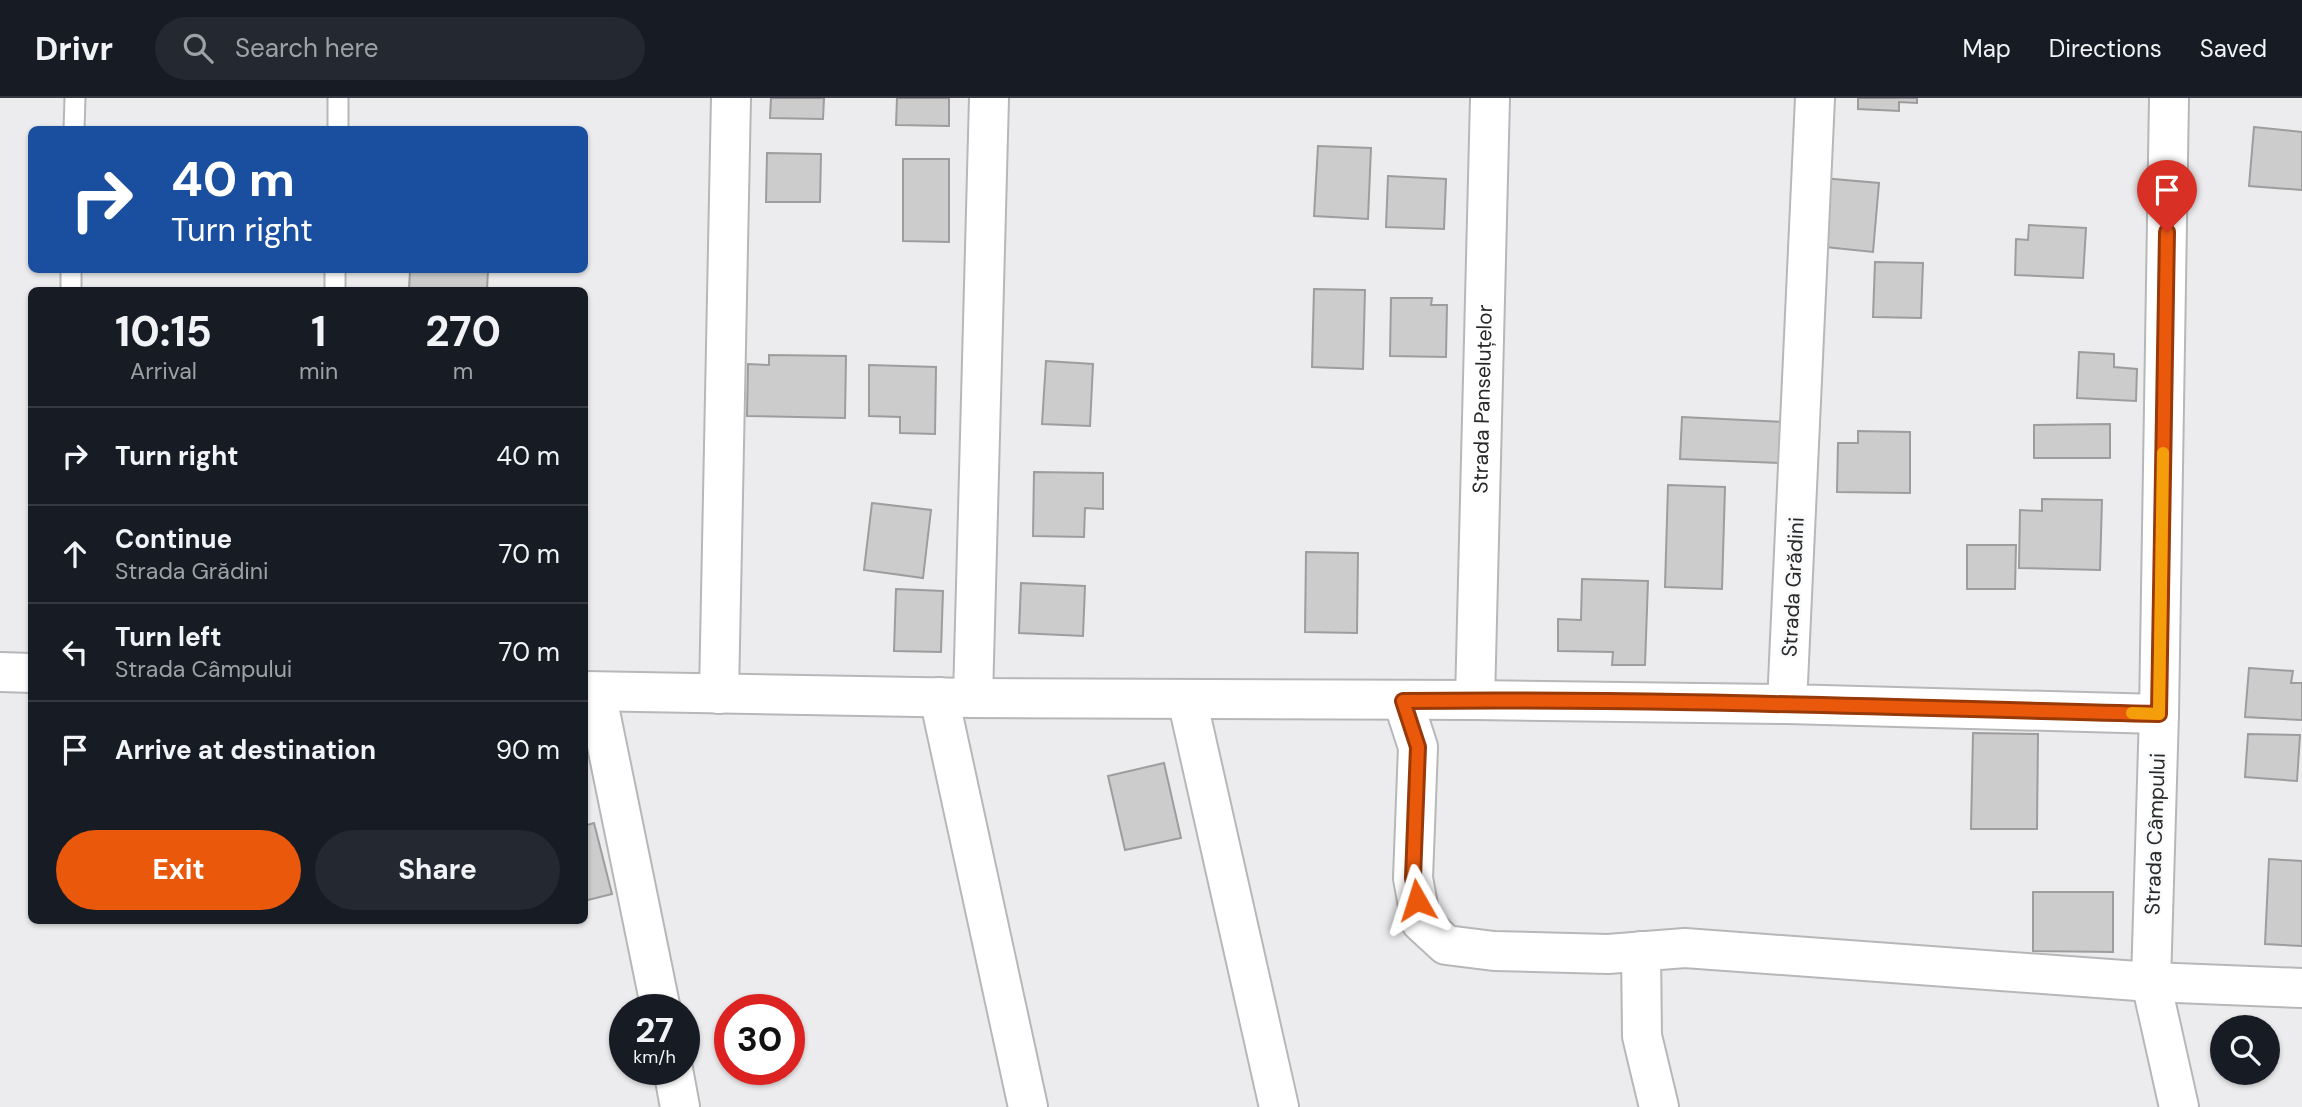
<!DOCTYPE html>
<meta charset="utf-8">
<style>
body{margin:0;font-family:"DM Sans",sans-serif;background:#242831;color:#f1f3f6;height:100vh;display:flex;flex-direction:column;font-size:26px;white-space:nowrap}
*{box-sizing:border-box;margin:0}
p{font-size:23px;color:#9ea1a6}
.icon{flex:none;width:38px;height:38px;fill:none;stroke:currentColor;stroke-width:2;stroke-linecap:round;stroke-linejoin:round}
.map{position:relative;flex:1;overflow:hidden}
.details{position:absolute;left:28px;top:189px;width:560px;height:637px;display:flex;flex-direction:column;background:#171b24;border-radius:10px;box-shadow:0 2px 5px #0004}
.details>*{flex:none}
.banner{position:absolute;left:28px;top:28px;width:560px;height:147px;border-radius:10px;box-shadow:0 2px 5px #0004;background:#1a4fa0;color:#fff;overflow:hidden}
.buttons{position:absolute;left:2210px;top:917px;display:grid;gap:14px}
.buttons a{display:grid;place-items:center;width:70px;height:70px;border-radius:50%;background:#171b24;box-shadow:0 2px 5px #0004;font-size:35px}
.speed{position:absolute;left:609px;top:896px;display:flex;gap:14px;font-size:35px;font-weight:700;text-align:center}
.speed>*{display:grid;place-content:center;width:91px;height:91px;border-radius:50%;background:#171b24;box-shadow:0 2px 5px #0004;line-height:1}
.speed small{font-size:18px;font-weight:400}
.speed .limit{border:10px solid #d22;background:#fff;color:#111}
.pin{position:absolute;display:grid;place-items:center;width:60px;height:60px;color:#fff;margin:-72px -30px;border-radius:50% 50% 50% 0;rotate:-45deg;box-shadow:0 0 7px #0007}
.pin .icon{rotate:45deg}
.me{position:absolute;width:77px;margin:-38px;rotate:354deg;stroke-linejoin:round;filter:drop-shadow(0 0 5px #0008)}
.turn{display:flex;align-items:center;gap:24px;height:147px;padding:0 28px;font-size:32px}
.turn .icon{width:91px;height:91px;stroke-width:2.5}
.turn b{display:block;font-size:49px;line-height:60px}
.eta{display:flex;justify-content:space-evenly;align-items:center;height:119px;text-align:center}
.eta b{font-size:42px;font-weight:700;line-height:49px}
.button{display:flex;gap:14px;margin-top:auto;padding:14px 28px}
.button a{flex:1;height:80px;border-radius:42px;background:#ea580c;color:#fff;font-size:28px;font-weight:700;line-height:80px;text-align:center}
.button a+a{background:#242831;color:#f1f3f6}
ul{padding:0;list-style:none}
li{display:flex;align-items:center;gap:21px;height:98px;padding:0 28px;border-top:2px solid #363941}
li div{flex:1}
li b{display:block;font-size:26px}
li em{font-style:normal}
header{display:flex;align-items:center;gap:42px;box-sizing:border-box;height:98px;padding:0 35px;background:#171b24;border-bottom:2px solid #363941}
header strong{font-size:33px}
nav{display:flex;gap:38px;margin-inline-start:auto;font-size:24px}
.search{width:490px;height:63px;background:#242831;display:flex;align-items:center;gap:18px;box-sizing:border-box;padding:0 24px;border-radius:38px;color:#9ea1a6;font-size:26px}
.map>svg:first-child{display:block}
</style>
<header>
<strong>Drivr</strong>
<div class="search"><svg class="icon" aria-label="search" viewBox="0 0 24 24"><circle cx="10" cy="10" r="6"/><path d="M15 15l6 6"/></svg>Search here</div>
<nav><a>Map</a><a>Directions</a><a>Saved</a></nav>
</header>
<div class="map">
<svg width="2302" height="1009" viewBox="0 0 2302 1009">
<rect width="100%" height="100%" fill="#ececee"/>
<g fill="#cdcccc" stroke="#9e9c9d" stroke-width="2">
<path d="M771,0H824L823,21L770,20Z"/>
<path d="M897,0H949V28L896,27Z"/>
<path d="M1858,0H1917V5L1899,4V13L1858,11Z"/>
<path d="M2254,29L2302,34V92L2249,88Z"/>
<path d="M1318,48L1371,50L1368,121L1314,118Z"/>
<path d="M767,55L821,56L820,104H766Z"/>
<path d="M903,61H949V144L903,143Z"/>
<path d="M1388,78L1446,81L1444,131L1386,129Z"/>
<path d="M1822,80L1879,85L1873,154L1816,148Z"/>
<path d="M2029,127L2086,130L2083,180L2015,177L2016,141L2028,142Z"/>
<path d="M1875,164L1923,165L1921,220L1873,219Z"/>
<path d="M410,172H488L487,192H409Z"/>
<path d="M1314,191L1365,192L1363,271L1312,269Z"/>
<path d="M1391,200H1432L1431,207H1447L1446,259L1390,258Z"/>
<path d="M2079,254L2114,256V269L2137,271L2136,303L2077,300Z"/>
<path d="M769,257L846,258L845,320L747,318L748,266L769,267Z"/>
<path d="M1046,263L1093,266L1090,328L1042,326Z"/>
<path d="M869,267L936,269L935,336L900,335V319L869,318Z"/>
<path d="M1682,319L1785,324L1783,365L1680,361Z"/>
<path d="M2110,326V360H2034V327Z"/>
<path d="M1858,333L1910,334V395L1837,394L1838,345H1858Z"/>
<path d="M1034,374L1103,375V411L1085,410L1084,439L1033,438Z"/>
<path d="M1668,387L1725,389L1722,491L1665,489Z"/>
<path d="M2042,401L2102,402L2100,472L2019,470L2020,412L2042,413Z"/>
<path d="M872,405L931,412L923,480L864,472Z"/>
<path d="M1967,447H2016L2015,491H1967Z"/>
<path d="M1306,454L1358,455L1357,535L1305,534Z"/>
<path d="M1582,481L1648,483L1645,567H1612L1613,554L1558,553V521L1581,522Z"/>
<path d="M1021,485L1085,488L1083,538L1019,535Z"/>
<path d="M896,491L943,493L941,554L894,553Z"/>
<path d="M2249,570L2293,573L2291,585H2302V622L2245,619Z"/>
<path d="M1973,635L2038,636L2037,731H1971Z"/>
<path d="M2248,636L2300,637L2297,683L2245,679Z"/>
<path d="M1164,665L1181,740L1125,752L1108,678Z"/>
<path d="M594,725L612,796L584,803V728Z"/>
<path d="M2269,761L2302,763V848L2265,846Z"/>
<path d="M2033,794H2113V854L2033,853Z"/>
</g>
<g fill="none" stroke-linecap="round" stroke-linejoin="round">
<g stroke="#b6b7b8" stroke-width="23">
<g id="lane">
<path d="M74,32L75,0"/>
<path d="M338,32V0"/>
<path d="M71,192V172"/>
<path d="M335,192V172"/>
</g>
</g>
<g stroke="#b6b7b8" stroke-width="42">
<g id="street">
<path d="M1815,0L1787,606L2159,616"/>
<path d="M2169,0L2159,616L2151,884L2179,1009"/>
<path d="M0,574L32,575"/>
<path d="M584,593L973,600L1475,602L1787,606"/>
<path d="M596,594L661,912"/>
<path d="M719,596L731,0"/>
<path d="M939,599L1028,1009"/>
<path d="M973,600L989,0"/>
<path d="M1187,601L1279,1009"/>
<path id="s1" d="M1475,602L1490,0"/>
<path d="M1403,603L1418,649L1413,780L1421,824L1446,847L1494,853L1608,856L1685,850L2151,884L2302,890"/>
<path d="M1641,853L1642,938L1659,1009"/>
<path d="M673,971L680,1009"/>
</g>
</g>
<use href="#lane" stroke="#fff" stroke-width="19"/>
<use href="#street" stroke="#fff" stroke-width="38"/>
</g>
<g fill="none" stroke-linecap="round" stroke-linejoin="round">
<g stroke="#983908" stroke-width="18">
<path id="route" d="M1417,802L1413,780L1418,649L1403,603C1655,600 1907,610 2159,616L2167,134"/>
</g>
<use href="#route" stroke="#ea580c" stroke-width="12"/>
<path stroke="#f59e0b" stroke-width="12" d="M2132,615L2159,616L2163,355"/>
</g>
<g text-anchor="middle" stroke-width="5" stroke-linejoin="round" paint-order="stroke">
<g font-size="21" fill="#29292a" stroke="#f9fafb">
<text dy="7" stroke="none"><textPath href="#s1" startOffset="301">Strada Panseluțelor</textPath></text>
<text transform="translate(1793 489) rotate(-87)" y="7">Strada Grădini</text>
<text transform="translate(2155 736) rotate(-88)" y="7">Strada Câmpului</text>
</g>
</g>
</svg>
<div class="buttons">
<a><svg class="icon" aria-label="search" viewBox="0 0 24 24"><circle cx="10" cy="10" r="6"/><path d="M15 15l6 6"/></svg></a>
</div>
<div class="speed"><div>27<small>km/h</small></div><div class="limit">30</div></div>
<div class="pin" style="left:2167px;top:134px;background:#d93025"><svg class="icon" aria-label="arrive" viewBox="0 0 24 24"><path d="M6 21V4h12l-3 4 3 4H6"/></svg></div>
<svg class="me" style="left:1417px;top:802px" viewBox="-20 -20 40 40"><path d="M0-17L14 15 0 8-14 15z" fill="#ea580c" stroke="#fff" stroke-width="4"/></svg>
<div class="banner">
<div class="turn"><svg class="icon" aria-label="right" viewBox="0 0 24 24"><path d="M7 20v-9h11M14 6l5 5-5 5"/></svg><div><b>40 m</b>Turn right</div></div>
</div>
<section class="details">
<div class="eta">
<div><b>10:15</b><p>Arrival</p></div>
<div><b>1</b><p>min</p></div>
<div><b>270</b><p>m</p></div>
</div>
<ul>
<li><svg class="icon" aria-label="right" viewBox="0 0 24 24"><path d="M7 20v-9h11M14 6l5 5-5 5"/></svg><div><b>Turn right</b></div><em>40 m</em></li>
<li><svg class="icon" aria-label="ahead" viewBox="0 0 24 24"><path d="M12 20V5M6 11l6-6 6 6"/></svg><div><b>Continue</b><p>Strada Grădini</p></div><em>70 m</em></li>
<li><svg class="icon" aria-label="left" viewBox="0 0 24 24"><path d="M17 20v-9H6M10 6l-5 5 5 5"/></svg><div><b>Turn left</b><p>Strada Câmpului</p></div><em>70 m</em></li>
<li><svg class="icon" aria-label="arrive" viewBox="0 0 24 24"><path d="M6 21V4h12l-3 4 3 4H6"/></svg><div><b>Arrive at destination</b></div><em>90 m</em></li>
</ul>
<div class="button"><a>Exit</a><a>Share</a></div>
</section>
</div>
